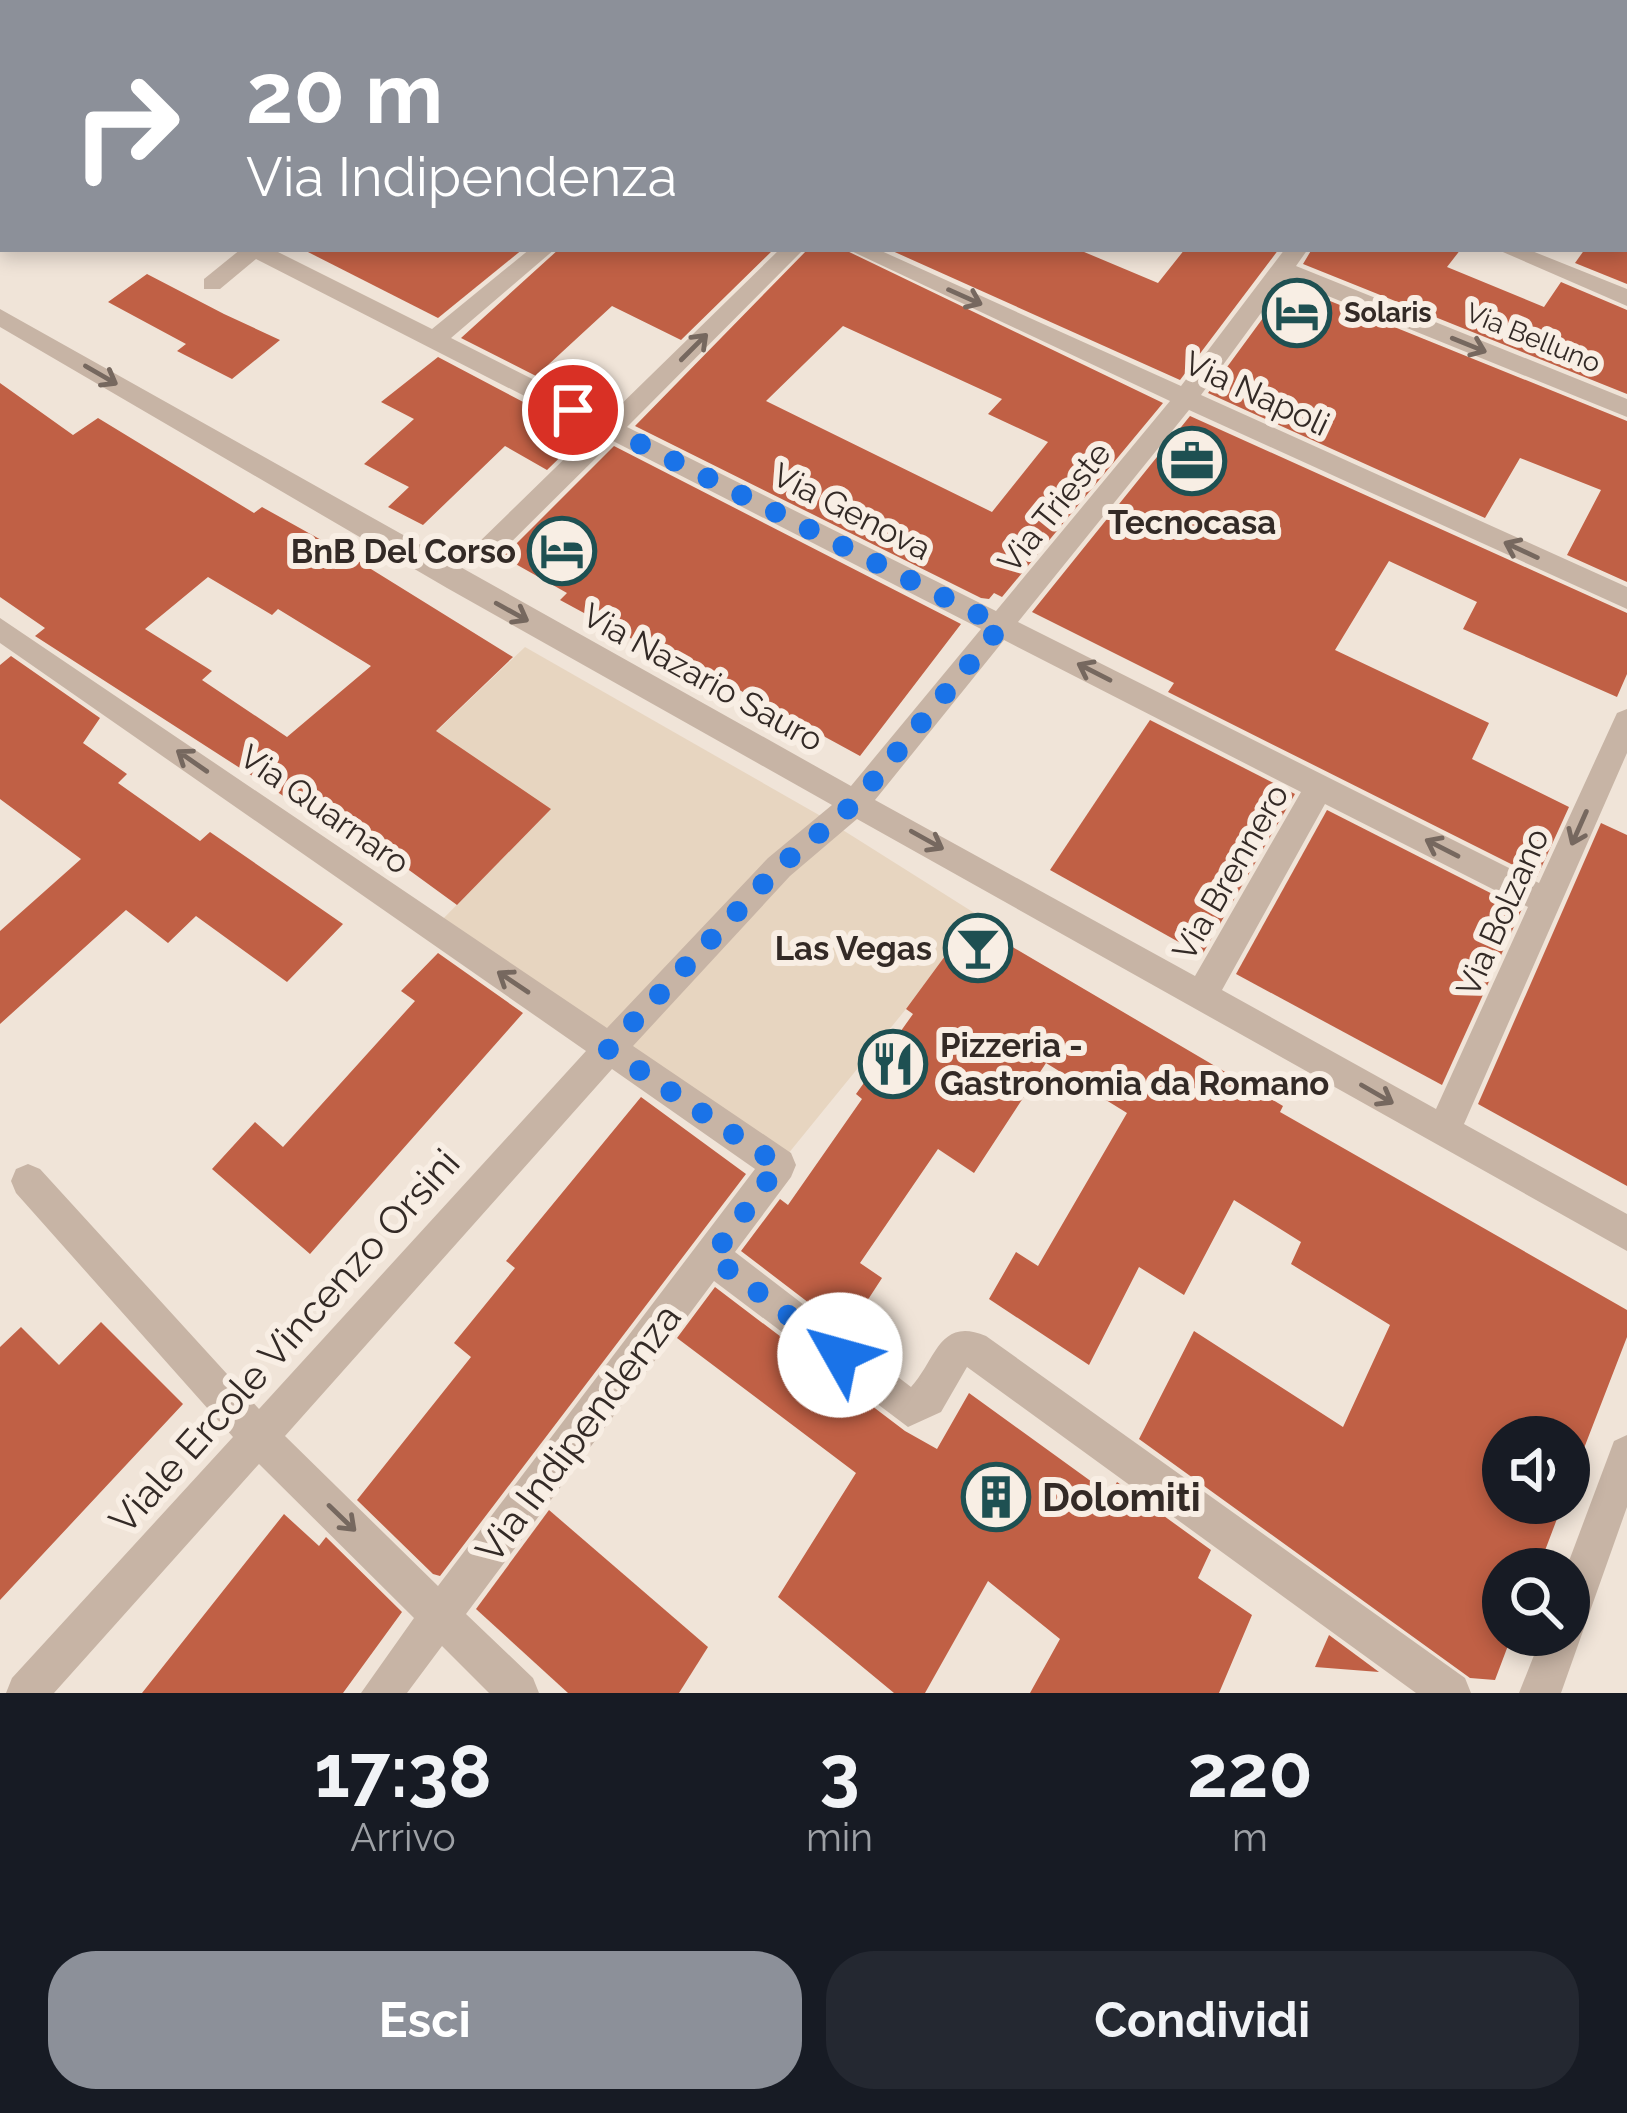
<!DOCTYPE html>
<html lang="it">
<style>
body{margin:0;font-family:Raleway,sans-serif;background:#242831;color:#f1f3f6;height:100vh;display:flex;flex-direction:column;font-size:45px;white-space:nowrap}
*{box-sizing:border-box;margin:0}
p{font-size:39px;color:#9ea1a6}
.icon{flex:none;width:66px;height:66px;fill:none;stroke:currentColor;stroke-width:2;stroke-linecap:round;stroke-linejoin:round}
.map{position:relative;height:1693px;overflow:hidden}
.panel{display:flex;flex-direction:column;background:#171b24;flex:1}
.panel>*{flex:none}
.hud{position:absolute;left:0px;top:0px;width:1629px;height:252px;box-shadow:0 6px 18px #0003;background:#8c9099;color:#fff;overflow:hidden}
.fabs{position:absolute;left:1482px;top:1416px;display:grid;gap:24px}
.fabs a{display:grid;place-items:center;width:108px;height:108px;border-radius:50%;background:#171b24;box-shadow:0 6px 18px #0003;font-size:60px}
.pin{position:absolute;display:grid;place-items:center;width:102px;height:102px;color:#fff;margin:-51px;border:6px solid #fff;border-radius:50%;box-shadow:0 3px 12px #0007}
.me{position:absolute;width:132px;margin:-66px;rotate:308deg;stroke-linejoin:round;filter:drop-shadow(0 0 9px #0008)}
.turn{display:flex;align-items:center;gap:42px;height:252px;padding:0 48px;font-size:54px}
.turn .icon{width:156px;height:156px;stroke-width:2.5}
.turn b{display:block;font-size:84px;line-height:102px}
.eta{display:flex;justify-content:space-evenly;align-items:center;height:204px;text-align:center}
.eta b{font-size:72px;font-weight:700;line-height:84px}
.button{display:flex;gap:24px;margin-top:auto;padding:24px 48px}
.button a{flex:1;height:138px;border-radius:48px;background:#8c9099;color:#fff;font-size:48px;font-weight:700;line-height:138px;text-align:center}
.button a+a{background:#242831;color:#f1f3f6}
.map>svg:first-child{display:block}
</style>
<div class="map">
<svg width="1627" height="1693" viewBox="0 0 1627 1693">
<rect width="100%" height="100%" fill="#f0e4d8"/>
<path fill="#e7d5c0" d="M525,647L819,815L976,914L906,1009L779,1165L434,928L550,810L424,743Z"/>
<g fill="#c06045" fill-rule="evenodd">
<path d="M302,249H523L438,318Z"/>
<path d="M559,249H774L681,340L612,306L536,376L461,338Z"/>
<path d="M808,249H843L1163,403L1002,597L994,593L989,599L981,598L635,426ZM843,326L1002,399L988,414L1048,442L992,512L766,401Z"/>
<path d="M888,249H1077L1158,283L1185,249H1279L1180,380Z"/>
<path d="M1312,249H1461L1447,267L1544,307L1561,282L1627,310V394L1303,264Z"/>
<path d="M1585,249H1627V284L1575,263Z"/>
<path d="M147,274L224,314L280,340L232,379L177,351L186,344L108,302Z"/>
<path d="M1288,284L1627,421V582L1567,555L1601,490L1520,458L1485,518L1208,393Z"/>
<path d="M438,357L584,434L547,470L505,446L423,525L388,507L409,487L364,464L414,419L381,402Z"/>
<path d="M0,383L73,435L98,418L254,513L262,507L350,556L513,657L436,731L551,809L457,905L354,830L347,837L35,636L45,628L0,597ZM208,577L272,615L278,609L371,666L287,737L202,680L212,671L145,629Z"/>
<path d="M1190,416L1627,613V674L1617,697L1463,629L1477,602L1389,561L1335,650L1489,723L1472,759L1569,807L1537,877L1168,692L1174,683L1032,612Z"/>
<path d="M614,446L961,624L860,756L637,634L632,639L560,600L567,593L503,557Z"/>
<path d="M11,656L100,718L83,743L127,774L118,783L200,841L210,832L343,924L287,982L196,916L168,943L126,910L0,1024V931L81,859L0,799V665Z"/>
<path d="M1150,720L1295,794L1202,955L1050,870Z"/>
<path d="M1327,810L1522,909L1442,1085L1236,974Z"/>
<path d="M1601,823L1627,835V1186L1478,1104Z"/>
<path d="M970,922L1283,1106L1280,1112L1627,1310V1337L1569,1487V1437H1503V1503H1563L1538,1569H1503V1635H1512L1495,1680L1470,1678L1139,1439L1194,1331L1343,1427L1390,1325L1291,1264L1301,1242L1234,1200L1184,1295L1139,1267L1089,1365L989,1299L1016,1252L1038,1266L1127,1113L1046,1063L974,1173L938,1149L860,1263L882,1278L847,1332L741,1251L780,1199L788,1205L862,1099L856,1094L913,1014L906,1009Z"/>
<path d="M438,953L523,1013L310,1254L212,1169L255,1122L283,1147L415,1001L401,991Z"/>
<path d="M641,1097L746,1174L440,1576L433,1574L357,1500L471,1357L454,1343L515,1268L506,1261Z"/>
<path d="M715,1287L905,1431L937,1449L969,1393L1110,1495L1117,1482L1211,1550L1198,1578L1252,1615L1219,1693H1030L1060,1639L988,1581L925,1693H894L778,1597L856,1473L677,1338Z"/>
<path d="M101,1322L183,1404L0,1600V1347L21,1327L59,1365Z"/>
<path d="M549,1510L708,1647L679,1693H568L476,1609Z"/>
<path d="M284,1514L319,1546L326,1537L402,1612L343,1693H142Z"/>
<path d="M1329,1635L1379,1672L1315,1667Z"/>
</g>
<g fill="none" stroke-linecap="round" stroke-linejoin="round">
<g fill="#c7b4a5" fill-rule="evenodd">
<path d="M296,0H319L321,3H298Z"/>
<path d="M660,0H683L685,3H662Z"/>
<path d="M1034,0H1058L1060,3H1036Z"/>
<path d="M1261,0H1286L1288,3H1263Z"/>
<rect x="1626" y="122" width="1" height="12"/>
<path d="M1627,150V164H1626V150Z"/>
<path d="M3,191V206L0,207V192Z"/>
<path d="M241,249H272L432,329L530,249H555L451,338L608,417L780,249H804L627,427L996,611L1170,401L847,249H877L1181,386L1285,249H1308L1296,266L1627,399V417L1286,279L1201,395L1627,587V609L1189,410L1018,622L1539,883L1617,713L1627,709V753L1464,1124L1627,1214V1251L857,819L790,876L633,1046L791,1153L796,1165L791,1177L735,1252L911,1387C936,1360 939,1316 986,1336L1465,1678L1471,1693H1416L967,1367L941,1412L908,1427L714,1281L466,1614L533,1678L539,1693H489L442,1646L407,1693H361L414,1618L259,1464L54,1693H6L12,1678L233,1437L16,1193L11,1181L16,1169L28,1164L40,1169L259,1409L586,1051L0,643V618L607,1028L768,858L832,805L447,588L0,327V309L851,786L981,629L613,441L493,560H475L471,553L475,546L593,431L256,259L220,289H204V279ZM1004,640L1301,792L1195,976L875,800ZM1325,804L1528,907L1436,1109L1222,990ZM612,1069L755,1169L438,1586L285,1436Z"/>
<path d="M1496,249H1527L1627,289V306Z"/>
<path d="M1627,1435V1507L1561,1693H1519L1542,1635H1569L1566,1569L1614,1441Z"/>
</g>
</g>
<defs><path id="oneway-shaft" d="M-6 0H5M1.5-3L5.5 0L1.5 3" fill="none" stroke-width="1.6" stroke-linecap="round" stroke-linejoin="round" transform="scale(3)"/></defs>
<g stroke="#76685f">
<use href="#oneway-shaft" transform="translate(965 297) rotate(24)"/>
<use href="#oneway-shaft" transform="translate(1469 345) rotate(22)"/>
<use href="#oneway-shaft" transform="translate(694 347) rotate(-45)"/>
<use href="#oneway-shaft" transform="translate(101 375) rotate(30)"/>
<use href="#oneway-shaft" transform="translate(1521 550) rotate(-155)"/>
<use href="#oneway-shaft" transform="translate(512 612) rotate(29)"/>
<use href="#oneway-shaft" transform="translate(1094 672) rotate(-153)"/>
<use href="#oneway-shaft" transform="translate(192 761) rotate(-145)"/>
<use href="#oneway-shaft" transform="translate(1579 828) rotate(114)"/>
<use href="#oneway-shaft" transform="translate(927 840) rotate(29)"/>
<use href="#oneway-shaft" transform="translate(1442 848) rotate(-153)"/>
<use href="#oneway-shaft" transform="translate(513 982) rotate(-146)"/>
<use href="#oneway-shaft" transform="translate(1377 1094) rotate(30)"/>
<use href="#oneway-shaft" transform="translate(342 1518) rotate(44)"/>
</g>
<g fill="none" stroke-linecap="round" stroke-linejoin="round">
<path stroke="#1a73e8" stroke-width="21" stroke-dasharray="0 37.8" d="M573,410L1001,626L856,802L779,867L608,1049L779,1165L712,1257L840,1355"/>
</g>
<defs>
<g id="hotel-ring" transform="scale(3.45)"><circle r="9.5" fill="#f8eee4" stroke="#1e5052" stroke-width="1.5"/><path d="M-6-4.5h1.5V1H6V5H4.5V3h-9V5H-6ZM-4 0a1.8 1.8 0 1 1 3.6 0ZM.5 0V-2.5h3Q6-2.5 6 0Z" fill="#1e5052"/></g>
<g id="office-ring" transform="scale(3.45)"><circle r="9.5" fill="#f8eee4" stroke="#1e5052" stroke-width="1.5"/><path d="M-6-3h4V-5.5h4V-3h4V5H-6ZM-1-4.5V-3h2v-1.5ZM-6 0V1H6V0Z" fill="#1e5052"/></g>
<g id="bar-ring" transform="scale(3.45)"><circle r="9.5" fill="#f8eee4" stroke="#1e5052" stroke-width="1.5"/><path d="M-6-5H6L.8 .8V4.5H3.5V6h-7V4.5H-.8V.8Z" fill="#1e5052"/></g>
<g id="restaurant-ring" transform="scale(3.45)"><circle r="9.5" fill="#f8eee4" stroke="#1e5052" stroke-width="1.5"/><path d="M-5-6h1v4h1v-4h1v4h1v-4h1v5L-1.5 .5V6h-2V.5L-5-1ZM5-6V6H3V1.5H1.5Q1.5-4 5-6Z" fill="#1e5052"/></g>
<g id="building-ring" transform="scale(3.45)"><circle r="9.5" fill="#f8eee4" stroke="#1e5052" stroke-width="1.5"/><path d="M-4-6H4V6H1V3H-1V6H-4ZM-2.5-4.3h1.7v1.8h-1.7ZM.8-4.3h1.7v1.8H.8ZM-2.5-1h1.7V.8h-1.7ZM.8-1h1.7V.8H.8Z" fill="#1e5052"/></g>
</defs>
<g fill-rule="evenodd">
<use href="#hotel-ring" x="1297" y="313"/>
<use href="#office-ring" x="1192" y="461"/>
<use href="#hotel-ring" x="562" y="551"/>
<use href="#bar-ring" x="978" y="948"/>
<use href="#restaurant-ring" x="893" y="1064"/>
<use href="#building-ring" x="996" y="1497"/>
</g>
<g text-anchor="middle" stroke-width="12" stroke-linejoin="round" paint-order="stroke">
<g font-size="27" font-weight="bold" fill="#332a26" stroke="#f8eee4" text-anchor="start">
<text x="1344" y="322">Solaris</text>
</g>
<g font-size="27" fill="#332a26" stroke="#f8eee4">
<text transform="translate(1533 338) rotate(22)" y="9">Via Belluno</text>
</g>
<g font-size="33" fill="#332a26" stroke="#f8eee4">
<text transform="translate(1257 393) rotate(25)" y="12">Via Napoli</text>
<text transform="translate(1054 507) rotate(-51)" y="12">Via Trieste</text>
<text transform="translate(852 511) rotate(27)" y="12">Via Genova</text>
<text transform="translate(703 677) rotate(29)" y="12">Via Nazario Sauro</text>
<text transform="translate(325 809) rotate(35)" y="12">Via Quarnaro</text>
<text transform="translate(1230 872) rotate(-60)" y="12">Via Brennero</text>
<text transform="translate(1502 912) rotate(-66)" y="12">Via Bolzano</text>
</g>
<g font-size="33" font-weight="bold" fill="#332a26" stroke="#f8eee4" text-anchor="end">
<text x="1192" y="534" text-anchor="middle">Tecnocasa</text>
<text x="516" y="563">BnB Del Corso</text>
<text x="932" y="960">Las Vegas</text>
<text x="940" y="1057" text-anchor="start">Pizzeria -<tspan x="940" dy="38">Gastronomia da Romano</tspan></text>
</g>
<g font-size="39" fill="#332a26" stroke="#f8eee4">
<text transform="translate(284 1341) rotate(-48)" y="14">Viale Ercole Vincenzo Orsini</text>
<text transform="translate(578 1433) rotate(-53)" y="14">Via Indipendenza</text>
</g>
<g font-size="39" font-weight="bold" fill="#332a26" stroke="#f8eee4" text-anchor="start">
<text x="1042" y="1511">Dolomiti</text>
</g>
</g>
</svg>
<div class="fabs">
<a><svg class="icon" aria-label="sound" viewBox="0 0 24 24"><path d="M4 9h4l5-4v14l-5-4H4zM17 9q2 3 0 6"/></svg></a>
<a><svg class="icon" aria-label="search" viewBox="0 0 24 24"><circle cx="10" cy="10" r="6"/><path d="M15 15l6 6"/></svg></a>
</div>
<div class="pin" style="left:573px;top:410px;background:#d93025"><svg class="icon" aria-label="arrive" viewBox="0 0 24 24"><path d="M6 21V4h12l-3 4 3 4H6"/></svg></div>
<svg class="me" style="left:840px;top:1355px" viewBox="-20 -20 40 40"><circle r="19" fill="#fff"/><path d="M0-13L10 11 0 6-10 11z" fill="#1a73e8"/></svg>
<div class="hud">
<div class="turn"><svg class="icon" aria-label="right" viewBox="0 0 24 24"><path d="M7 20v-9h11M14 6l5 5-5 5"/></svg><div><b>20 m</b>Via Indipendenza</div></div>
</div>
</div>
<section class="panel">
<div class="eta">
<div><b>17:38</b><p>Arrivo</p></div>
<div><b>3</b><p>min</p></div>
<div><b>220</b><p>m</p></div>
</div>
<div class="button"><a>Esci</a><a>Condividi</a></div>
</section>
